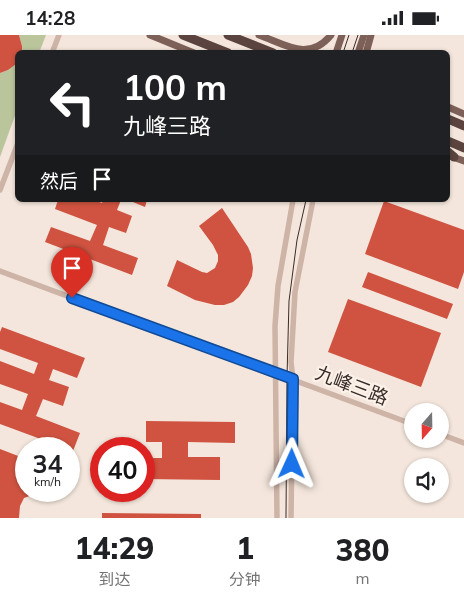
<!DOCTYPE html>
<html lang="zh">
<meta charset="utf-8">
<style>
body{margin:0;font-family:Mulish,"Noto Sans SC",sans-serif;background:#f6f6f6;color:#202124;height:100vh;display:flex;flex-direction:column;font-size:19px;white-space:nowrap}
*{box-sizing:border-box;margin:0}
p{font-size:16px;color:#757577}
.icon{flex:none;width:28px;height:28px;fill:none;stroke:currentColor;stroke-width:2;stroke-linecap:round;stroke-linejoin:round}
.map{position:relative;height:483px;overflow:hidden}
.details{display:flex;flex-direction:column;background:#fff;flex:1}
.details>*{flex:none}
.guide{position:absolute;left:15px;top:15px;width:435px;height:152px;border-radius:8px;box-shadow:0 1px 4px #0004;background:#202124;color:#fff;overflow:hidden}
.needle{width:32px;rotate:200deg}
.buttons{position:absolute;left:404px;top:368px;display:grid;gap:10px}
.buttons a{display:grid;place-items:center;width:45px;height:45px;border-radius:50%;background:#fff;box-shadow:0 1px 4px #0004;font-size:25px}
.speed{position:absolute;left:15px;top:402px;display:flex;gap:10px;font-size:25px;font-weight:700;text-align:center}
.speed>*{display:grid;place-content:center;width:65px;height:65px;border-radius:50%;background:#fff;box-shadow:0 1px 4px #0004;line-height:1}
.speed small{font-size:12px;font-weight:400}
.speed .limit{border:8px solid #d22;background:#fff;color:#111}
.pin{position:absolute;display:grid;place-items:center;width:42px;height:42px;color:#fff;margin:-51px -21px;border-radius:50% 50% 50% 0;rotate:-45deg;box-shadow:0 0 5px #0007}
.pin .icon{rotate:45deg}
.me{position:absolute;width:55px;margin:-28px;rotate:1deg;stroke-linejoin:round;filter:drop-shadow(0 0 4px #0008)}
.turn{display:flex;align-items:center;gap:18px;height:105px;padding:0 25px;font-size:22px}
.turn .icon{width:65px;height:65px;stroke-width:2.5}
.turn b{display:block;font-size:35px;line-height:42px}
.then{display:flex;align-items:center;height:48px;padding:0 25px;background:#0003;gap:10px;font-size:19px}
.eta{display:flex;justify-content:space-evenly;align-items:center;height:85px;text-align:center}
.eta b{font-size:30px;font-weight:800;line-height:35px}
.status{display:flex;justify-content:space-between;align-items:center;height:35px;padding:0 25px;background:#fff;direction:ltr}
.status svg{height:14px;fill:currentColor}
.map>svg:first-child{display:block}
</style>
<div class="status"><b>14:28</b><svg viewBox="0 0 49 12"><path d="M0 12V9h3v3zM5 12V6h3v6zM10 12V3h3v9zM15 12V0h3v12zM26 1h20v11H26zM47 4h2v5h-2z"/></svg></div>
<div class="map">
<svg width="464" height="483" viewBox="0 0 464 483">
<rect width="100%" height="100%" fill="#f4e6dc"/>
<g fill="#bbc59b">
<path d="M19,0H46L39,18L21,17L22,11Z"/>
<path d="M17,27V75L0,122V38L8,35Z"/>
</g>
<g fill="#cf5340">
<path d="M0,0H19L22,11V18H18V27L16,29L8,35L0,38Z"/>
<path d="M58,165H94L102,168L103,165H121L117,175L132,181L126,198L109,192L103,210L138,223L132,240L45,207L51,192L90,206L97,190L55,174Z"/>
<path d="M128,165H147L145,172Z"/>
<path d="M384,166L464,195V237L458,254L365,219Z"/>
<path d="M222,173L248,212L251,219L253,233L252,241L248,250L239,262L233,267L224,270H215L195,265L167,251L177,225L202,237L207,238L215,233L218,226V220L213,210L199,191Z"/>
<path d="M368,237L453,269L447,284L362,252Z"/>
<path d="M348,264L441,298L421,352L328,317Z"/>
<path d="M2,292L85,323L77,343L53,334L49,345L69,352L63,371L43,364L36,381L80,398L73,416L0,389V367L22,375L28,359L0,349V326L34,339L38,328L0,314V297Z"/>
<path d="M146,386L235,387V408L188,407V422H220V445L144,444V423H162V407H146Z"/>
<path d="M0,414L26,424V456H43L24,463L20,471L19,483H0Z"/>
<path d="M102,478L201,479V483H102Z"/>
</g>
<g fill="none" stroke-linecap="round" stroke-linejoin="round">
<g stroke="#cdb4a7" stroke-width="5.5">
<path d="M52,18L59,0"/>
<path d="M0,155L18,108"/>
<path d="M0,236L412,389"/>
<path d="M440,399L464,408"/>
<path d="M277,483L275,291L278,251L293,165"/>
<path d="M291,483L293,344L291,327L295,257L313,165"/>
</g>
<g stroke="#7d6058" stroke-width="7">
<path d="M150,0L194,18"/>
<path d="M259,0C286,10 309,27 331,0"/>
<path d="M336,18L342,0"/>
<path d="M358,18L364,0"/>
<path d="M366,18L371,0"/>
<path d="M448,72L464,79"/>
<path d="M450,121L464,126"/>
</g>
<g stroke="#5b443f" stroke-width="9">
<path d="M183,0L228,18"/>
<path d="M228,0L273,18"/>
<path d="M448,84L464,91"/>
<path d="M448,106L464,113"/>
<path d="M448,117L454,122"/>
</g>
<g stroke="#392c28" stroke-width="1">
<path d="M343,18L349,0"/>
<path d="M352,18L358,0"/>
<path d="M286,483L287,342L289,266L297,205L306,165"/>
</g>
</g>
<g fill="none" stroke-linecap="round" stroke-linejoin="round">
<g stroke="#114b97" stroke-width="12">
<path id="route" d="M72,263L293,344L292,429"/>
</g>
<use href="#route" stroke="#1a73e8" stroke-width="9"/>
</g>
<g text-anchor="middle" stroke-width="4.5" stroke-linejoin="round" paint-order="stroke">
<g font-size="19" fill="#392c28" stroke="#fbf1e9">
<text transform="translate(352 350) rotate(21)" y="7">九峰三路</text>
</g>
</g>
</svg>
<div class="buttons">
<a><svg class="needle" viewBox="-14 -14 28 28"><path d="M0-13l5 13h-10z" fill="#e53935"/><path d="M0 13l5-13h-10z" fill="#757577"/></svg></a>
<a><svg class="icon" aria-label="sound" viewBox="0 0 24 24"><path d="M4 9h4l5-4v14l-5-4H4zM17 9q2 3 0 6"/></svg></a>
</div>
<div class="speed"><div>34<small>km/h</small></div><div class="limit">40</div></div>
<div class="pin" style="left:72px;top:263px;background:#d93025"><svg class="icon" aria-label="arrive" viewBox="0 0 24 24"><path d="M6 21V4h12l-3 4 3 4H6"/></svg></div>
<svg class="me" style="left:292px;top:429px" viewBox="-20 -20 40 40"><path d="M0-17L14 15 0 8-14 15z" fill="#1a73e8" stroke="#fff" stroke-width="4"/></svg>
<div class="guide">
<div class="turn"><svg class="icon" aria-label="left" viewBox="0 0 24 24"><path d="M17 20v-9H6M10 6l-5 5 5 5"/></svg><div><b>100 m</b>九峰三路</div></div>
<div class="then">然后<svg class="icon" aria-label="arrive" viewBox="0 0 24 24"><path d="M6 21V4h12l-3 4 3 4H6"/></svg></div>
</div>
</div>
<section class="details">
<div class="eta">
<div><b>14:29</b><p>到达</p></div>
<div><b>1</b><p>分钟</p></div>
<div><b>380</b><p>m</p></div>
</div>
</section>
